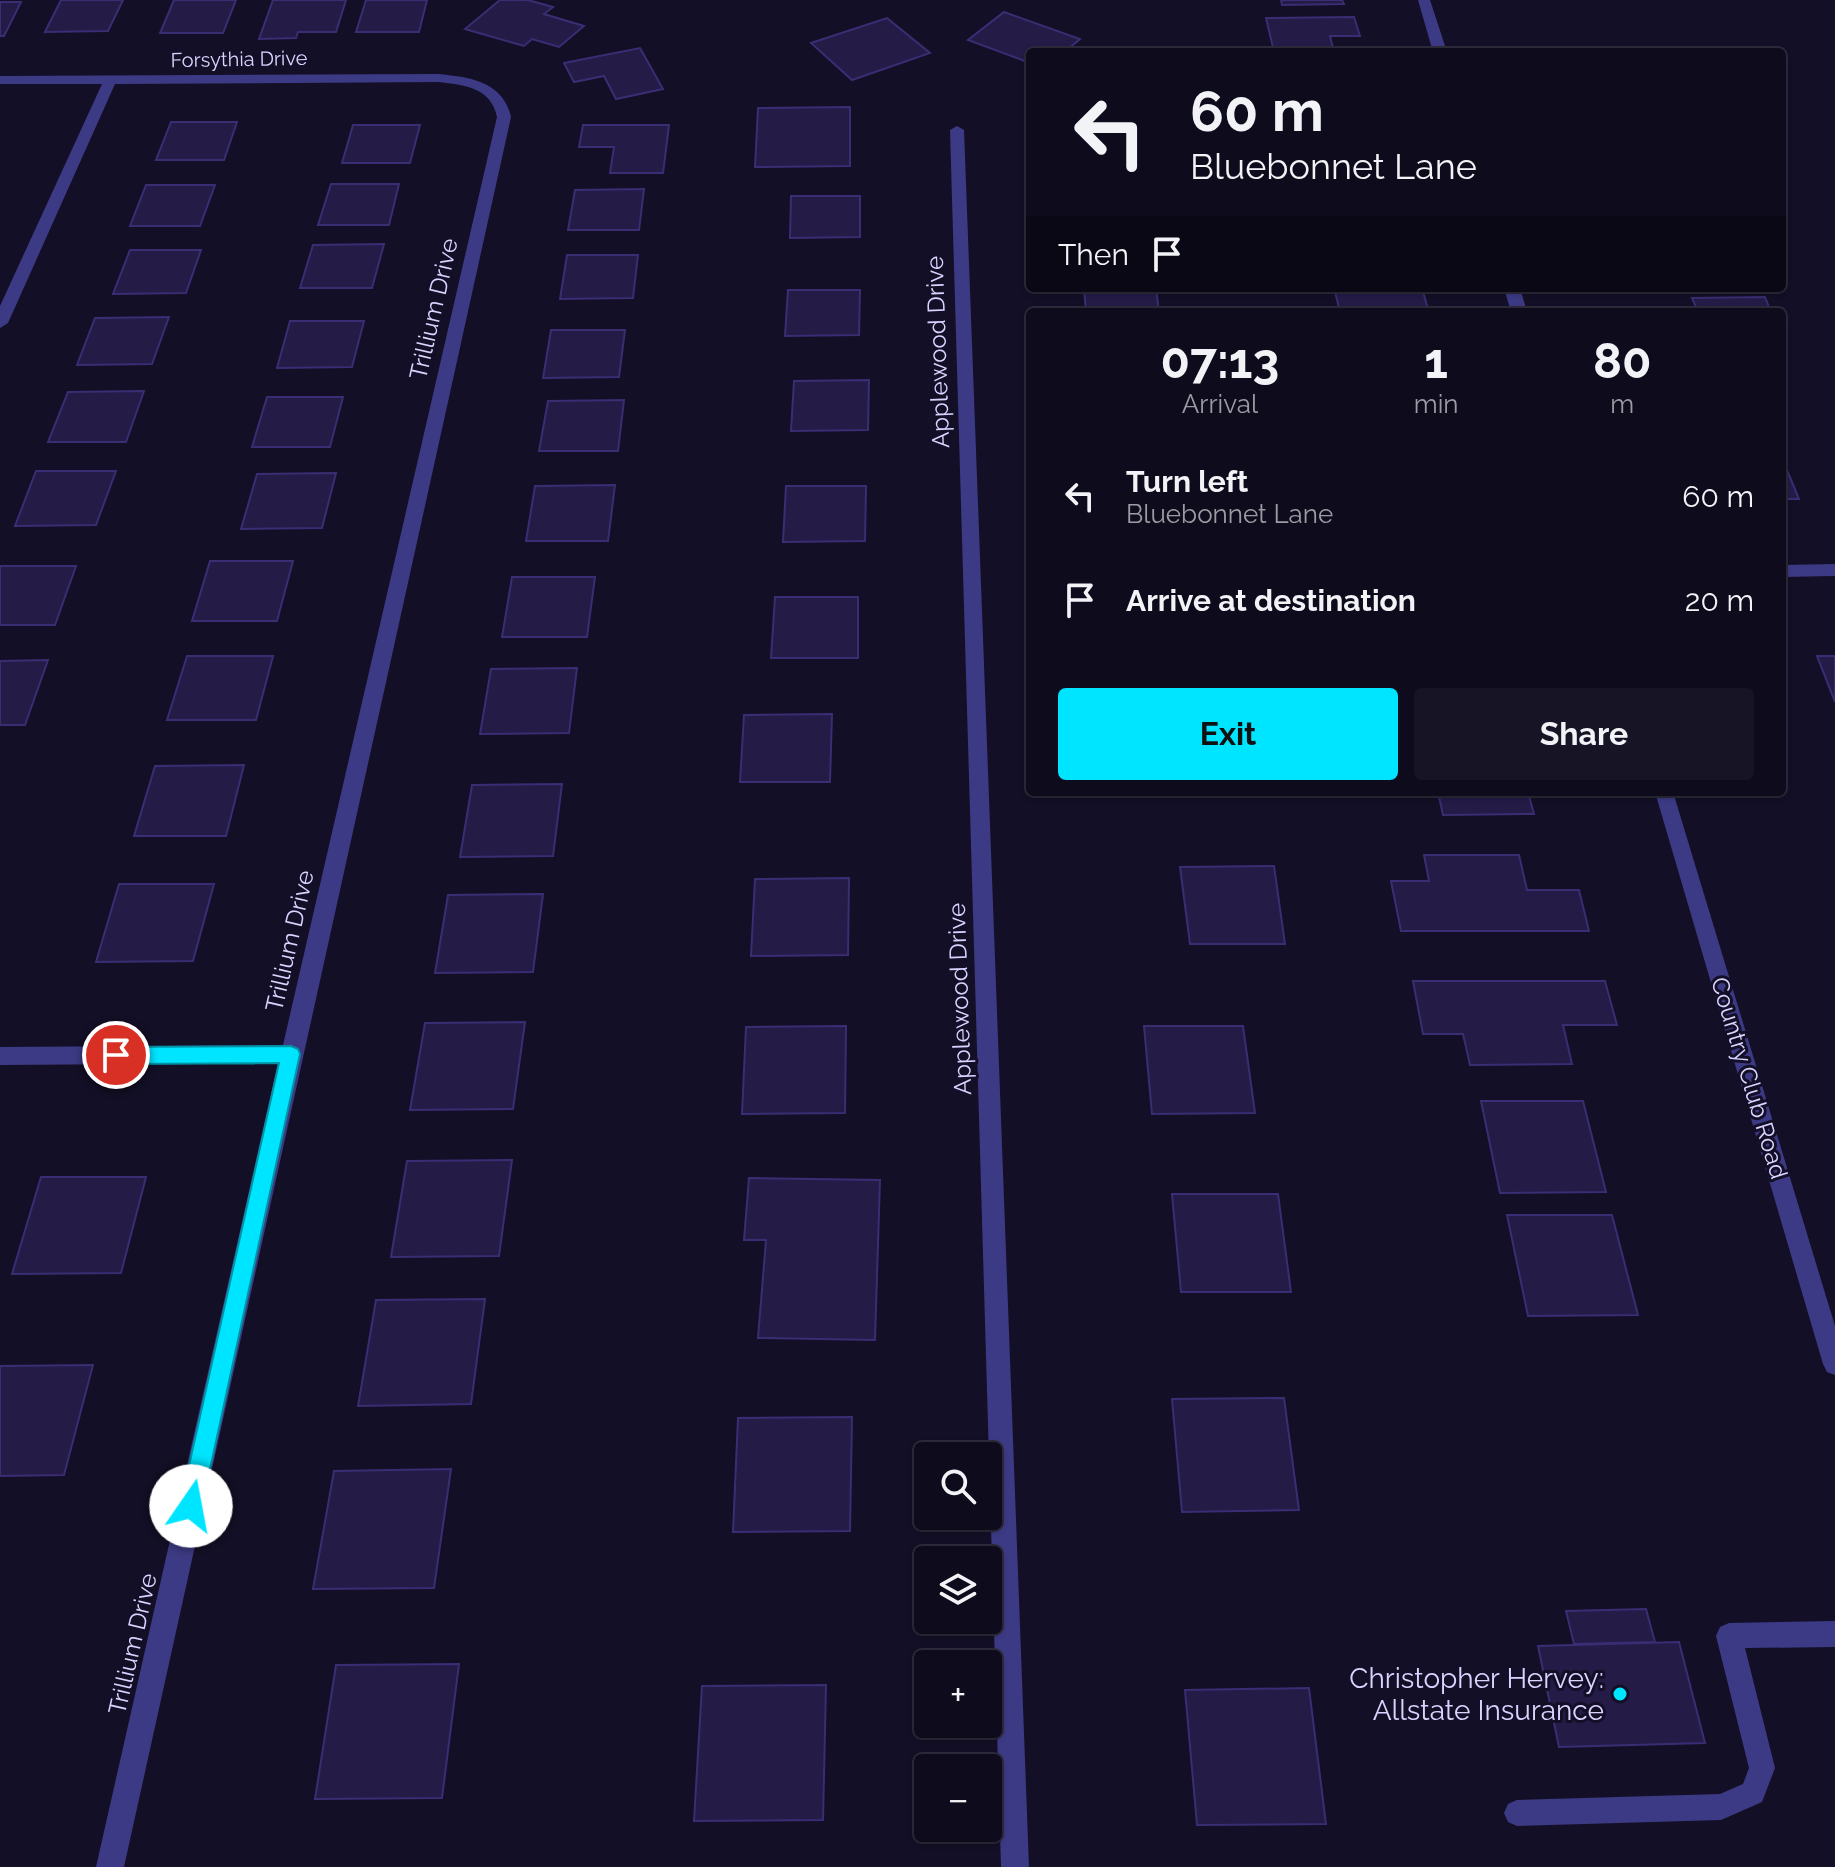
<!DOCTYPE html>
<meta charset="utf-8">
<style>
body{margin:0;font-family:Raleway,sans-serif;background:#171425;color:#f1f3f6;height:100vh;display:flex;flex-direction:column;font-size:30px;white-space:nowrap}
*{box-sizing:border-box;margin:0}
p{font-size:26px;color:#9b9ba3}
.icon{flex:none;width:44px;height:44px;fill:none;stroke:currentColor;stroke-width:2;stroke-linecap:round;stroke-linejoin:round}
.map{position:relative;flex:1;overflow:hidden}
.side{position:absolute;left:1026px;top:308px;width:760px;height:488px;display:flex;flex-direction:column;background:#0e0b1c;border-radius:8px;box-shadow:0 2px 6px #0004,0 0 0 2px #2e2b3b}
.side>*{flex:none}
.top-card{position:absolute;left:1026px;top:48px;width:760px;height:244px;border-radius:8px;box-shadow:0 2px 6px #0004,0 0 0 2px #2e2b3b;background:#0e0b1c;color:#f1f3f6;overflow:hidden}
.tools{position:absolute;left:914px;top:1442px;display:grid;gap:16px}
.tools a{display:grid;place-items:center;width:88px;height:88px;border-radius:8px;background:#0e0b1c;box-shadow:0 2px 6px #0004,0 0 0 2px #2e2b3b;font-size:40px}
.pin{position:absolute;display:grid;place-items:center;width:68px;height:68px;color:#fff;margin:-34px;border:4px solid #fff;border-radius:50%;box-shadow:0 2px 8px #0007}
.me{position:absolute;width:88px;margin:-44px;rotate:12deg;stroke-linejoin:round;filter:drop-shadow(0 0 6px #0008)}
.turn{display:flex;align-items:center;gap:28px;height:168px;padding:0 32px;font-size:36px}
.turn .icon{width:104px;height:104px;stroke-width:2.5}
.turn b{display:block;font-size:56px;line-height:68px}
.then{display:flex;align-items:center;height:76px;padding:0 32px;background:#0003;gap:16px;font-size:30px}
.eta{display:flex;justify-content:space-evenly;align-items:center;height:136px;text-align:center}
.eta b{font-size:48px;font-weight:700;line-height:56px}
.primary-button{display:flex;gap:16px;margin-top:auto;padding:16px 32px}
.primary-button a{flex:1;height:92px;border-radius:8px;background:#00e5ff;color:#111;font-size:32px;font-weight:700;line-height:92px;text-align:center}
.primary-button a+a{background:#171425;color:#f1f3f6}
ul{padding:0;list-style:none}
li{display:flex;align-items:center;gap:24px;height:104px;padding:0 32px}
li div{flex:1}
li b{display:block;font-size:30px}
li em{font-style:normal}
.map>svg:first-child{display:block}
</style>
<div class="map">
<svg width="1835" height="1867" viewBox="0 0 1835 1867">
<rect width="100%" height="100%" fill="#130f26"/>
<g fill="#241b47" stroke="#3b2d73" stroke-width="2">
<path d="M61,0H123L108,31L45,32Z"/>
<path d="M174,0H236L223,33H160Z"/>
<path d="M273,0H346L336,32H298L296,38L259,39Z"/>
<path d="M366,0H427L419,32H356Z"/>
<path d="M500,0H528L553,7L544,14L584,26L559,47L532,39L524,46L465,29Z"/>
<path d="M1281,0H1342L1344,4L1282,5Z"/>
<path d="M0,2H21L4,36H0Z"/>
<path d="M1004,12L1080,39L1068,49L1077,52H1030V63L968,40Z"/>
<path d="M1354,17L1360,36H1330L1334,52H1274L1266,18Z"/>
<path d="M887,18L930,53L852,80L811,43Z"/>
<path d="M640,48L663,89L616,99L604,76L574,82L564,63Z"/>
<path d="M850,107V166L755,167L758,108Z"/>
<path d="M171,122H237L224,160H156Z"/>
<path d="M353,125H420L410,163H342Z"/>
<path d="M583,125H669L663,173H610L614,147H579Z"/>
<path d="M331,184H399L389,225H318Z"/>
<path d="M146,185H215L200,226H130Z"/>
<path d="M644,189L639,230H568L575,190Z"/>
<path d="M791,196H860V237L790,238Z"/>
<path d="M384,244L372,288H300L313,245Z"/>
<path d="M130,250H201L186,293L113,294Z"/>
<path d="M567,255H638L633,298L560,299Z"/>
<path d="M1084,288H1156L1159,312H1086Z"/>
<path d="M1334,288H1422L1428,309L1340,312Z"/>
<path d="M788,290H860L859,335L785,336Z"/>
<path d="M1765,297L1771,312H1698L1692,298Z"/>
<path d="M169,317L152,364L77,365L95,318Z"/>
<path d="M290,321H364L352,367L277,368Z"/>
<path d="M551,330H625L619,377L543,378Z"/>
<path d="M869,380L868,430L791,431L794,381Z"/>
<path d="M144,391L126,442H48L68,392Z"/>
<path d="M267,397H343L330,447H252Z"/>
<path d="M624,400L618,451H539L548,401Z"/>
<path d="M1782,458L1799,499H1782Z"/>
<path d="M36,471H116L96,525L15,526Z"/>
<path d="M336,473L322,528L241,529L257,474Z"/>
<path d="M615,485L608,541H526L535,486Z"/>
<path d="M786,486H866L865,541L783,542Z"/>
<path d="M210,561H293L277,621H192Z"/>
<path d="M0,566H76L55,625H0Z"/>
<path d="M512,577H595L587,637H502Z"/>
<path d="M775,597H858V658H771Z"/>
<path d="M187,656H273L256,720H167Z"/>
<path d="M1817,656H1835V702Z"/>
<path d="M48,660L25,725H0V661Z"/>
<path d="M577,668L569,733L480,734L491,669Z"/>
<path d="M832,714L830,782H740L744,715Z"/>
<path d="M244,765L226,836H134L155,766Z"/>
<path d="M562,784L553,856L460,857L472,785Z"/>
<path d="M1438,792H1528L1534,814L1443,815Z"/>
<path d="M1424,855H1519L1527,890H1579L1589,931H1401L1391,881H1429Z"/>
<path d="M1274,866L1285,944H1190L1180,867Z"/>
<path d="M849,878L848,955L751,956L755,879Z"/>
<path d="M119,884H214L193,961L96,962Z"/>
<path d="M543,894L533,972L435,973L448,895Z"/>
<path d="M1413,981H1605L1617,1025H1563L1572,1064L1470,1065L1463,1034H1423Z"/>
<path d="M525,1022L513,1109L410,1110L425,1023Z"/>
<path d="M846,1026L845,1113L742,1114L746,1027Z"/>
<path d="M1144,1026H1243L1255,1113L1152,1114Z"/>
<path d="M1481,1101H1583L1606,1192L1500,1193Z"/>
<path d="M512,1160L499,1256L391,1257L407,1161Z"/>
<path d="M41,1177H146L121,1273L12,1274Z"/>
<path d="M749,1178L880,1180L875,1340L758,1338L766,1240H744Z"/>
<path d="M1172,1194H1278L1291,1292H1181Z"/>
<path d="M1507,1215H1612L1638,1315L1528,1316Z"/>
<path d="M485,1299L471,1404L358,1406L376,1300Z"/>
<path d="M93,1365L64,1475L0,1476V1366Z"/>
<path d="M1284,1398L1299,1510L1182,1512L1172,1399Z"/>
<path d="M852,1417L850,1531L733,1532L738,1418Z"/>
<path d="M451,1469L434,1588L313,1589L334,1471Z"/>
<path d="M1646,1609L1655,1642L1574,1644L1566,1611Z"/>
<path d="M1679,1642L1705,1743L1559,1747L1538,1646Z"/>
<path d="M459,1664L442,1798L315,1799L336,1665Z"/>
<path d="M826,1685L823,1820L694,1821L702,1686Z"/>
<path d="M1309,1688L1326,1824L1197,1825L1185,1690Z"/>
</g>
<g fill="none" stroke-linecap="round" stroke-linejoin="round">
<g fill="#3d3a85" fill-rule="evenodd">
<path d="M1418,0H1430L1447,52H1433Z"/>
<path d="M438,74C469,77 503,81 511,117L124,1867H96L278,1063L0,1065V1047L283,1045L497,117C491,87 464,85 438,82L115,84L8,323L0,328V306L102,84H0V76Z"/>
<path d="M957,126L964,130L1029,1867H1001L950,130Z"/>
<path d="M1504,288H1520L1527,312H1511Z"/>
<path d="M1835,564V576L1782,577V565Z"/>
<path d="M1655,792H1673L1835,1326V1375L1827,1372L1823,1364Z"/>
<path d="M1835,1621V1647L1745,1648L1775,1768L1762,1802L1721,1820L1517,1826L1508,1822L1504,1813L1508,1804L1517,1800L1720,1794L1743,1784L1749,1768L1716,1636L1720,1627L1729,1623Z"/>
</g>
</g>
<path fill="#00e5ff" stroke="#0095a6" stroke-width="2" d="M291,1046L298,1049L300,1054L202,1506L198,1514L191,1517L183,1514L180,1506L279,1063L116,1064L109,1061L107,1055L109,1050L116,1047Z"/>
<circle fill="#00e5ff" stroke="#130f26" stroke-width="3" cx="1620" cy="1694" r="8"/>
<g text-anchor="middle" stroke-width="6" stroke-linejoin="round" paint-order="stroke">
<g font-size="20" fill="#d9d4ff" stroke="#130f26">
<text transform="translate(239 59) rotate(-1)" y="7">Forsythia Drive</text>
</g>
<g font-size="24" fill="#d9d4ff" stroke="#130f26">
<text transform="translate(434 309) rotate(-77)" y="8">Trillium Drive</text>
<text transform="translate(938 352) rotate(-92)" y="8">Applewood Drive</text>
<text transform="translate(290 941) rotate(-77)" y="8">Trillium Drive</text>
<text transform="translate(960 999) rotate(-92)" y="8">Applewood Drive</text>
<text transform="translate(1749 1078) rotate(73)" y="8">Country Club Road</text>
<text transform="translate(133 1644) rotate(-77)" y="8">Trillium Drive</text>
</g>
<g font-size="28" fill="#d9d4ff" stroke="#130f26" text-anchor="end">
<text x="1604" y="1688">Christopher Hervey:<tspan x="1604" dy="32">Allstate Insurance</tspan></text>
</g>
</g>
</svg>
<div class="tools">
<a><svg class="icon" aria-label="search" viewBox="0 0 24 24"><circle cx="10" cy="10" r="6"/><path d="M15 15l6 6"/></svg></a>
<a><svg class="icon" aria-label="layers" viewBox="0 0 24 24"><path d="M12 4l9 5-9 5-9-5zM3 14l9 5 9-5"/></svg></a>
<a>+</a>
<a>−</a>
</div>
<div class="pin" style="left:116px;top:1055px;background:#d93025"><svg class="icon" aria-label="arrive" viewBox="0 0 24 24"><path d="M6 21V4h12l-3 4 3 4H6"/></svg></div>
<svg class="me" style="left:191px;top:1506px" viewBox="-20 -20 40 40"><circle r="19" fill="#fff"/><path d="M0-13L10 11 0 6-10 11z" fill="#00e5ff"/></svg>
<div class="top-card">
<div class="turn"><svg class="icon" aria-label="left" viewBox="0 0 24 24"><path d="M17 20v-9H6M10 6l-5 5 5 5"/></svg><div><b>60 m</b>Bluebonnet Lane</div></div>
<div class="then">Then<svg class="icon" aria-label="arrive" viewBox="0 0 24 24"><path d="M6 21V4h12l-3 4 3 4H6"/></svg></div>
</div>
<section class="side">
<div class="eta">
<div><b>07:13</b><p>Arrival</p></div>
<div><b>1</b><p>min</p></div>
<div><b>80</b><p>m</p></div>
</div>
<ul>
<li><svg class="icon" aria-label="left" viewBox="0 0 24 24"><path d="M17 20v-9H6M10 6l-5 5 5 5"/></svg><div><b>Turn left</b><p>Bluebonnet Lane</p></div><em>60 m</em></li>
<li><svg class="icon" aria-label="arrive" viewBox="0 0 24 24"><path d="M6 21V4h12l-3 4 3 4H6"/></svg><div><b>Arrive at destination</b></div><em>20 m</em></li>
</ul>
<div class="primary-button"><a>Exit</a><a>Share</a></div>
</section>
</div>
